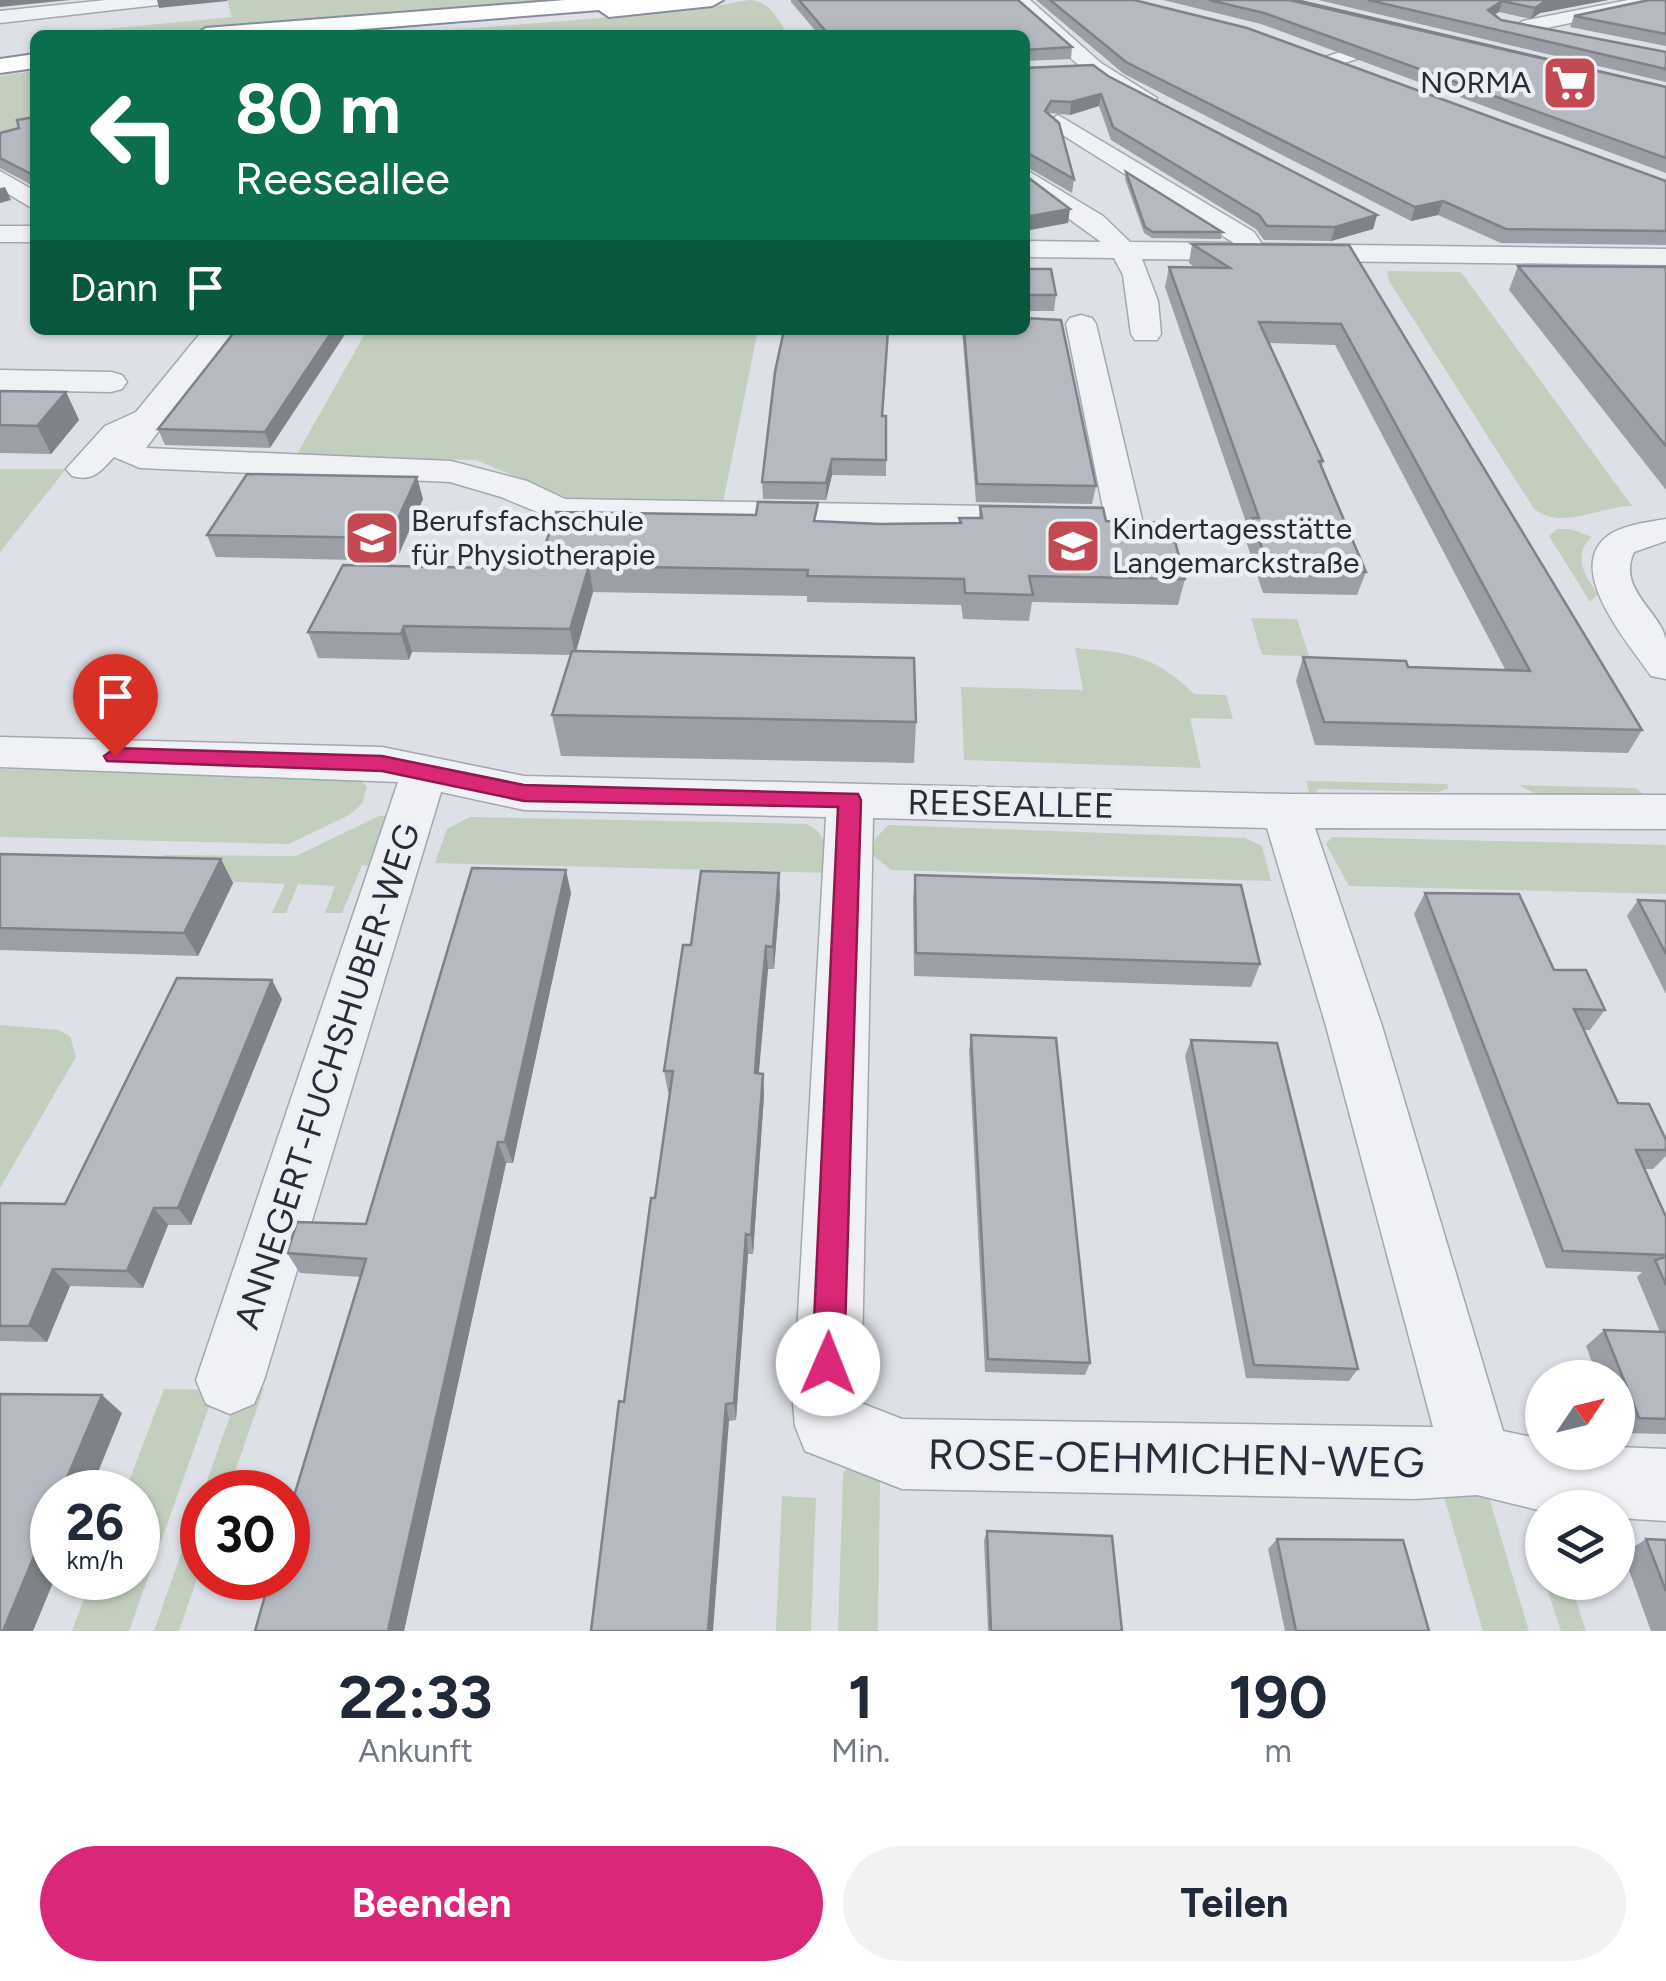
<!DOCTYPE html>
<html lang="de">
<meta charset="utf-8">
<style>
body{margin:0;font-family:Figtree,sans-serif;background:#f2f2f3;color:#1f2937;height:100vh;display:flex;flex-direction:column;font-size:38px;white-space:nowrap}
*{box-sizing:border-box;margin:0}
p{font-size:32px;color:#747a83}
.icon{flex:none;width:55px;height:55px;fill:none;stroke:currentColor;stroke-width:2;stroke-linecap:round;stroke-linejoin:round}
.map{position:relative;height:1631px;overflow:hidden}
.panel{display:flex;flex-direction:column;background:#fff;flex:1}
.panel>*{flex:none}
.banner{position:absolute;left:30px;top:30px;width:1000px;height:305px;border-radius:15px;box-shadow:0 2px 8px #0004;background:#0b6e4f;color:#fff;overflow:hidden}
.needle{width:65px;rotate:55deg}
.fabs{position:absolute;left:1525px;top:1360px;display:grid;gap:20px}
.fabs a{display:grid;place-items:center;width:110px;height:110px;border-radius:50%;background:#fff;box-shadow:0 2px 8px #0004;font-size:50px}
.speed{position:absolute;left:30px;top:1470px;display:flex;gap:20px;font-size:50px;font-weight:700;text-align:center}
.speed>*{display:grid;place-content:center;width:130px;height:130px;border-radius:50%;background:#fff;box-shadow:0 2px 8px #0004;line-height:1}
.speed small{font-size:25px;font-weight:400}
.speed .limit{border:15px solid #d22;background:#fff;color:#111}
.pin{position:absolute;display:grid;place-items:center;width:85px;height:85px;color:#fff;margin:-102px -42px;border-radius:50% 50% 50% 0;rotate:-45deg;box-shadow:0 0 10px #0007}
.pin .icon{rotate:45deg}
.me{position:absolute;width:110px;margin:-55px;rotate:1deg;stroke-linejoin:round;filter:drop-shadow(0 0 8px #0008)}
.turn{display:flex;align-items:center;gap:35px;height:210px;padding:0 40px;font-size:45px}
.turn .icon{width:130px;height:130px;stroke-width:2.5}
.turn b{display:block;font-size:70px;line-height:85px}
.then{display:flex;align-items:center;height:95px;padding:0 40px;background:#0003;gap:20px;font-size:38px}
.eta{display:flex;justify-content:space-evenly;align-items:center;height:170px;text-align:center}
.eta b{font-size:60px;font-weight:700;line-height:70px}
.action{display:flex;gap:20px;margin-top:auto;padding:20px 40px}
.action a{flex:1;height:115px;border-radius:60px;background:#db2777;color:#fff;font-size:40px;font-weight:700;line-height:115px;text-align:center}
.action a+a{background:#f2f2f3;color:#1f2937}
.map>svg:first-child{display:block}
</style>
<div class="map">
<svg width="1666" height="1631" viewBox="0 0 1666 1631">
<rect width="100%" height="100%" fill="#dde0e6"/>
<g fill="#c2cfbf">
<path d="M227,0H556L144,35H43L232,17Z"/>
<path d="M749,0C769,0 779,20 788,35H389L687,11Z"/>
<path d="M35,71V127L0,132V76Z"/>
<path d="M1387,271L1461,272L1632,506C1600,506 1563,531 1534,509L1389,281Z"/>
<path d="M367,330H758L723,502L566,498L476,460L296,456Z"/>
<path d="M0,469H66L0,552Z"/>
<path d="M1557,529H1570L1592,537C1572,555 1584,575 1598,594L1590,602L1549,536Z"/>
<path d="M1251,618L1297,619L1309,656L1262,655Z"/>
<path d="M1075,648C1127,652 1155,655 1194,694L1226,695L1233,719L1190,718L1201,768L964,760L961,687L1083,690Z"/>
<path d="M0,769L352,775L367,786L363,802L351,814L289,844L0,837Z"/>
<path d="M1306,781L1447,784L1449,788L1439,792L1319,789L1310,796Z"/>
<path d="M1519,785L1635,788L1644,794L1538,795Z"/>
<path d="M379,816H391L385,867L362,865L342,913H325L335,886L298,884L286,913H272L285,884L150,878L163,855L296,856Z"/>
<path d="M470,817L807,824C827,833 828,854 833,873L435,863L447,829Z"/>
<path d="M888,825L1245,838L1262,846L1271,881L891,870L871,854L875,839Z"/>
<path d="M1332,837L1666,845V894L1349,886L1326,844Z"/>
<path d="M0,1025L58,1030L70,1036L76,1057L0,1188Z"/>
<path d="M240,1388H264L228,1492H203Z"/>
<path d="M164,1389L215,1390L129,1631H72L92,1578H138V1492H125Z"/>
<path d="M849,1463L880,1480L878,1631H838L843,1474Z"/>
<path d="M202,1493V1564L179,1631H154Z"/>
<path d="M1488,1494L1529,1631H1483L1444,1497Z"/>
<path d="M782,1496L816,1498L811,1631H776Z"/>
<path d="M1545,1583H1570L1586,1631H1561Z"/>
</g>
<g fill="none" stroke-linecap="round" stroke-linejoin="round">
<g stroke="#a3a7af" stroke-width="3">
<g id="minor">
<path d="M106,0H166L157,5L0,23V11Z"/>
<path d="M1010,0H1030L1101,63L1157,98L1154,103C1121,111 1031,25 1010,0Z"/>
<path d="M1628,0H1664L1655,5L1523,33L1513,27L1523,21Z"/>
<path d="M1409,30L1416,32V40L1332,67L1322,61L1325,57Z"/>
<path d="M1058,115L1254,232L1262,244L1666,249V265L1142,259L1158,301L1161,334L1157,340H1135L1131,334L1123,275L1114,258L1025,257V241L1101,242L1025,187V169L1103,216L1130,242L1234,243L1050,127L1047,122Z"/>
<path d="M0,171L35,191V210L0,189Z"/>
<rect x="0" y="226" width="35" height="16"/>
<path d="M1081,315L1092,318L1096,324L1142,519L1137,527L1124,530L559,521L501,497L450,482L140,468L114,457C100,472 93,482 72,476L66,469L105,426L136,412L203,330H234L146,448L451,461L527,481L565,499L1103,508L1066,324L1070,318Z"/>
<path d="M0,370L111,372L122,375L127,382L122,389L111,392L0,390Z"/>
<path d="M1666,519V541L1634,552C1617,589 1659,610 1666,639C1666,651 1666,667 1666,679L1651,676C1629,643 1559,565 1612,533C1628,524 1649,522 1666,519Z"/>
<path d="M0,737L382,747L524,776L1286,794L1666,795V829L1315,828L1382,1026L1503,1431L1542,1439V1452H1618V1447L1666,1449V1521L1618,1518V1508H1542V1511L1477,1495L1415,1499L902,1489L805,1451L795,1426L793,1404L826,817L524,810L441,792L264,1380L254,1404L230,1414L206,1404L196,1380L398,782L0,767ZM873,818L1267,828L1326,1026L1433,1427L902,1419L861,1403Z"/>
</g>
</g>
<g stroke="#868d9b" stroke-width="4">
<g id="highway">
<path d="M565,0H723L712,6L609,17L599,10L290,35H195L206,28Z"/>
<path d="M35,54V68L0,73V59Z"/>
</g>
</g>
<use href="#minor" fill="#f0f1f5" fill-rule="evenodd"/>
<use href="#highway" fill="#fff" fill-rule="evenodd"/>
<path stroke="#787f8e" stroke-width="2.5" d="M1296,0L1666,87"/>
</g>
<g fill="#9c9fa7">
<path d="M791,0H1018L1072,47L1071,59L1025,61V35H819L791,2Z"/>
<path d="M1036,0H1134L1666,181V245L1501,243L1438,215L1411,221L1124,74Z"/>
<path d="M1163,0H1289L1666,87V173L1261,24Z"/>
<path d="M1318,0H1608L1540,13L1531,19L1499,12L1494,15L1501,20L1666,52V82Z"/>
<path d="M1666,0V46L1570,27L1574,16Z"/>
<path d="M1025,68L1108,76L1377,215L1373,229L1331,241L1264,240L1256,229L1111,140L1099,106L1070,115L1050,113L1049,115L1074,179L1072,193L1025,166Z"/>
<path d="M35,117V187L0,168V133L19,128Z"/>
<path d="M1126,172L1222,232L1221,239L1152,238L1144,233L1125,179Z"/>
<path d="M1192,244L1349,245L1642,730L1628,753L1315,745L1296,681L1303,657L1408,667L1506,671L1335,345L1269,343L1323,461L1322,466L1366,572L1357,595L1263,593L1246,541L1249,531L1165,287L1169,267L1195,268L1189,263Z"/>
<path d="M1518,266L1666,267V490L1509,290Z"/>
<path d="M1025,269L1056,295L1054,311H1025Z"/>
<path d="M236,330L270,448L165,445L158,429Z"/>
<path d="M962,330H1025L1096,486L1092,504L976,502Z"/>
<path d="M0,391L66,392L79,420L51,454L0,453Z"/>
<path d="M882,416L886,460V476L832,475L826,500L763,499L762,482Z"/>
<path d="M423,499L396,561L216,557L207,535Z"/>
<path d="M980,506L1106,521L1185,579L1178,605L1032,602L1029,621L963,619L961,605L807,602V596L593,592L576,651L916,722L914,763L561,756L552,715L571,655L412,652L409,660L318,658L308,632L492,568L542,555L818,521L880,524L959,523V518H979Z"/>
<path d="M0,854L221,859L233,883L198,956L0,950Z"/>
<path d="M915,875L1260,964L1251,987L914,976L913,899Z"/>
<path d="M571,893L513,1163H506L404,1631H255L361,1277L300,1273L287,1253L366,1224Z"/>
<path d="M1425,893L1554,970L1605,1010L1590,1030H1584L1618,1103L1666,1140V1156L1653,1169H1645L1666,1217V1434L1619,1433L1618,1428V1378H1598L1586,1346L1604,1330L1660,1332L1637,1277L1642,1272L1546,1268L1414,914Z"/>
<path d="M780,895L774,969H768L760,1051L758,1073L763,1074L764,1095L753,1254H748L736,1420L729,1421L624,1402L670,1092H668L664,1071L691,945Z"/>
<path d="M1638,900L1666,901V994L1627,916Z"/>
<path d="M282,999L191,1225H168L143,1288L70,1286L47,1342L0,1341V1203L65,1204Z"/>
<path d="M971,1035L1090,1363L1085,1375L985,1372L969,1051Z"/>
<path d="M1191,1040L1358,1369L1349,1381L1246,1378L1185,1056Z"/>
<path d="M987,1531L1122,1631H988L984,1540Z"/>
<path d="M1277,1539L1429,1631H1285L1268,1549Z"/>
<path d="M1646,1539L1666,1540V1631H1651L1623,1554Z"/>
</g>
<g fill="#7f8288">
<path d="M0,0H70L0,7Z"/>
<path d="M157,0H227V1L159,8Z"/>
<path d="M1556,0H1608L1540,13L1531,19L1535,8L1544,2Z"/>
<path d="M1502,1L1499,12L1484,21L1488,10Z"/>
<path d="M1101,94L1099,106L1070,115L1071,102Z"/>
<path d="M5,187L11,200L0,203V188Z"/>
<path d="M1443,201L1438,215L1411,221L1415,207Z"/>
<path d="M1070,209L1068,223L1025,231V217Z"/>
<path d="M1377,215L1373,229L1331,241L1335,227Z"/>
<path d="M333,330H348L270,448L265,432Z"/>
<path d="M66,392L79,420L51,454L37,426Z"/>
<path d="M832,459V475L826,500V483Z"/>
<path d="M417,477L423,499L396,561L389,538Z"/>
<path d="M589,566L593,592L575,655L570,629Z"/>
<path d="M404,626L412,652L409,660L401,634Z"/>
<path d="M221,859L233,883L198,956L184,933Z"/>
<path d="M566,870L571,893L513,1163L505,1142Z"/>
<path d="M779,873L780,895L774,969L773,947Z"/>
<path d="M766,946L768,969L757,1095L755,1073Z"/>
<path d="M272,980L282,999L191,1225L178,1208Z"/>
<path d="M763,1074L764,1095L753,1254L751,1235Z"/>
<path d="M498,1142L506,1163L404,1631H388Z"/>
<path d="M154,1208L168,1225L143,1288L127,1271Z"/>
<path d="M746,1234L748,1254L736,1420L734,1403Z"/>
<path d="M53,1269L70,1286L47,1342L29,1326Z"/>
<path d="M102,1395L122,1413L90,1492H61Z"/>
<path d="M726,1404L729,1421L713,1631H708Z"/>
<path d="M52,1513V1578H55L33,1631H3Z"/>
</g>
<g fill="#b5b9c2" stroke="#7f8288" stroke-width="2.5">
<path d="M799,0H1018L1072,47L1025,50V35H829Z"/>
<path d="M1050,0H1134L1247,28L1666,181V231L1506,229L1443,201L1415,207L1126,62Z"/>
<path d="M1209,0H1289L1666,87V158L1264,13Z"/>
<path d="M1368,0H1556L1544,2L1535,8L1502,1L1488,10L1501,20L1666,52V69Z"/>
<path d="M1649,0H1666V34L1574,16Z"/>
<path d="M1093,65L1108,76L1377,215L1335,227L1267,226L1259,215L1113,127L1101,94L1071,102L1051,101L1045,111L1059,123L1074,179L1026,152L1025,157V68Z"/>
<path d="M35,117V179H33L31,174L0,158V133L19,128L17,120Z"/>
<path d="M1126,172L1222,232H1153L1145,227Z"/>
<path d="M1025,175L1070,209L1025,217Z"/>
<path d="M1192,244L1349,245L1642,730L1324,722L1303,657L1406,661L1408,667L1530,671L1341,324L1259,322L1323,461H1319L1366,572L1269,570L1252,518H1259L1169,267L1230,268Z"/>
<path d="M1518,266L1666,267V446Z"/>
<path d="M1025,269H1051L1056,295H1025Z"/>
<path d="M1025,318L1061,320L1096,486L977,484L964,330H1025Z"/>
<path d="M236,330H333L265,432L158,429Z"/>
<path d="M784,330H888L882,416H886V460L832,459L826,483L762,482L775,372Z"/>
<path d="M0,391L66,392L37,426L0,425Z"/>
<path d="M247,474L417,477L389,538L207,535Z"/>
<path d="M758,502L818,503L814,521L880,524L961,523L959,518H982L980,506L1103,508L1106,521L1170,523L1185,579L1029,576L1033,595L965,593L964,579L807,576L808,570L589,566L570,629L404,626L401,634L308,632L343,565L492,568L497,554L542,555L556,512L756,515Z"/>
<path d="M572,651L914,658L916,722L552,715Z"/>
<path d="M0,854L221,859L184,933L0,928Z"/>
<path d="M472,868L566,870L505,1142H498L388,1631H255L270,1578H288V1516L366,1259L287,1253L297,1222L366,1224Z"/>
<path d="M701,871L779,873L773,947L766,946L758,1029L755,1073L763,1074L751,1235L746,1234L734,1403L726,1404L708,1631H591L619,1401L624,1402L651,1198H655L673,1071H664L683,945H691Z"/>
<path d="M915,875L1241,885L1260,964L916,953Z"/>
<path d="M1425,893L1519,894L1554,970H1586L1605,1010L1574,1009L1618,1103L1649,1104L1666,1140V1150H1636L1666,1217V1255L1563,1251Z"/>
<path d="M1638,900L1666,901V954Z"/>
<path d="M177,978L272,980L178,1208H154L127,1271L53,1269L29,1326H0V1203L65,1204Z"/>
<path d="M971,1035L1056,1038L1090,1363L988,1359Z"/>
<path d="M1191,1040L1277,1043L1358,1369L1254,1365Z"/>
<path d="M1666,1257V1285L1655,1260Z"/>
<path d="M1604,1330L1666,1332V1419L1639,1418Z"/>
<path d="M0,1394L102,1395L61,1492H52V1513L3,1631H0Z"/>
<path d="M987,1531L1112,1536L1122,1631H991Z"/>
<path d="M1277,1539L1403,1540L1429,1631H1296Z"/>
<path d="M1646,1539L1666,1540V1591Z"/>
</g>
<path fill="#db2777" stroke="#8e194d" stroke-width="2.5" d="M115,748L382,756L524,785L858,794L861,800L844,1364L839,1376L828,1381L816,1376L812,1364L838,807L524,801L382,771L107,761L104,756Z"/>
<defs>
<g id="supermarket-square" transform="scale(2.875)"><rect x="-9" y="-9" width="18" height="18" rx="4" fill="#c34a53" stroke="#eceff4"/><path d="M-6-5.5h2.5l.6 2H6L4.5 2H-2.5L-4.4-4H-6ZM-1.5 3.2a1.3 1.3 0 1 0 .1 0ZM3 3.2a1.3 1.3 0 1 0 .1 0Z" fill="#fff"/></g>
<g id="school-square" transform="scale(2.875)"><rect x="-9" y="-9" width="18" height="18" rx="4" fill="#c34a53" stroke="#eceff4"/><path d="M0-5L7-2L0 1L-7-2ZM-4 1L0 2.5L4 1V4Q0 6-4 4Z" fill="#fff"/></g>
</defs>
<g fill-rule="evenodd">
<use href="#supermarket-square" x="1570" y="83"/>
<use href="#school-square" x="372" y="538"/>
<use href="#school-square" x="1073" y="546"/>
</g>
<g text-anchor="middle" stroke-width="9" stroke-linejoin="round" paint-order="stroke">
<g font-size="30" fill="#282d3b" stroke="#eceff4" text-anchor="start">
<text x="1531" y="93" text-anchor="end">NORMA</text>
<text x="411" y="531">Berufsfachschule<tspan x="411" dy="34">für Physiotherapie</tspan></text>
<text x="1112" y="539">Kindertagesstätte<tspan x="1112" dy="34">Langemarckstraße</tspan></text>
</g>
<g font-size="35" fill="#282d3b" stroke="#eceff4">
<text transform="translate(1011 804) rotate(1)" y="12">REESEALLEE</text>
<text transform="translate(327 1076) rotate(-72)" y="12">ANNEGERT-FUCHSHUBER-WEG</text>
</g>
<g font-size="42" fill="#282d3b" stroke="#eceff4">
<text transform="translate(1176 1458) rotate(1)" y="15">ROSE-OEHMICHEN-WEG</text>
</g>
</g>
</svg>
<div class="fabs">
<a><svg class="needle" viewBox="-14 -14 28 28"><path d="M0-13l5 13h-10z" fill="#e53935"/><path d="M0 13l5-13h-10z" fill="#747a83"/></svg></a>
<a><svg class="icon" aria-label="layers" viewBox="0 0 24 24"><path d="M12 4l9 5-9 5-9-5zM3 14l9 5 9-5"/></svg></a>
</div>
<div class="speed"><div>26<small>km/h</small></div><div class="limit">30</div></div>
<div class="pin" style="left:115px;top:756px;background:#d93025"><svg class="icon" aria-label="arrive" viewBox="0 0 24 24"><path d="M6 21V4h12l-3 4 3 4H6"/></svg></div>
<svg class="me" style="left:828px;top:1364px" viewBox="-20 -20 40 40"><circle r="19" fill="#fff"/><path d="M0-13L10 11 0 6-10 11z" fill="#db2777"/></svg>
<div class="banner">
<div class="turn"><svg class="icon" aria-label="left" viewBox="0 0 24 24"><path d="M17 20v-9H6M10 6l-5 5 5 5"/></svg><div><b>80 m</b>Reeseallee</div></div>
<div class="then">Dann<svg class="icon" aria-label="arrive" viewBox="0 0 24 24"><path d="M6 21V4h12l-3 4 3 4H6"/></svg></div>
</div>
</div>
<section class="panel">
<div class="eta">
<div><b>22:33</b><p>Ankunft</p></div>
<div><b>1</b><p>Min.</p></div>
<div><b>190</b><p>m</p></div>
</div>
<div class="action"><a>Beenden</a><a>Teilen</a></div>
</section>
